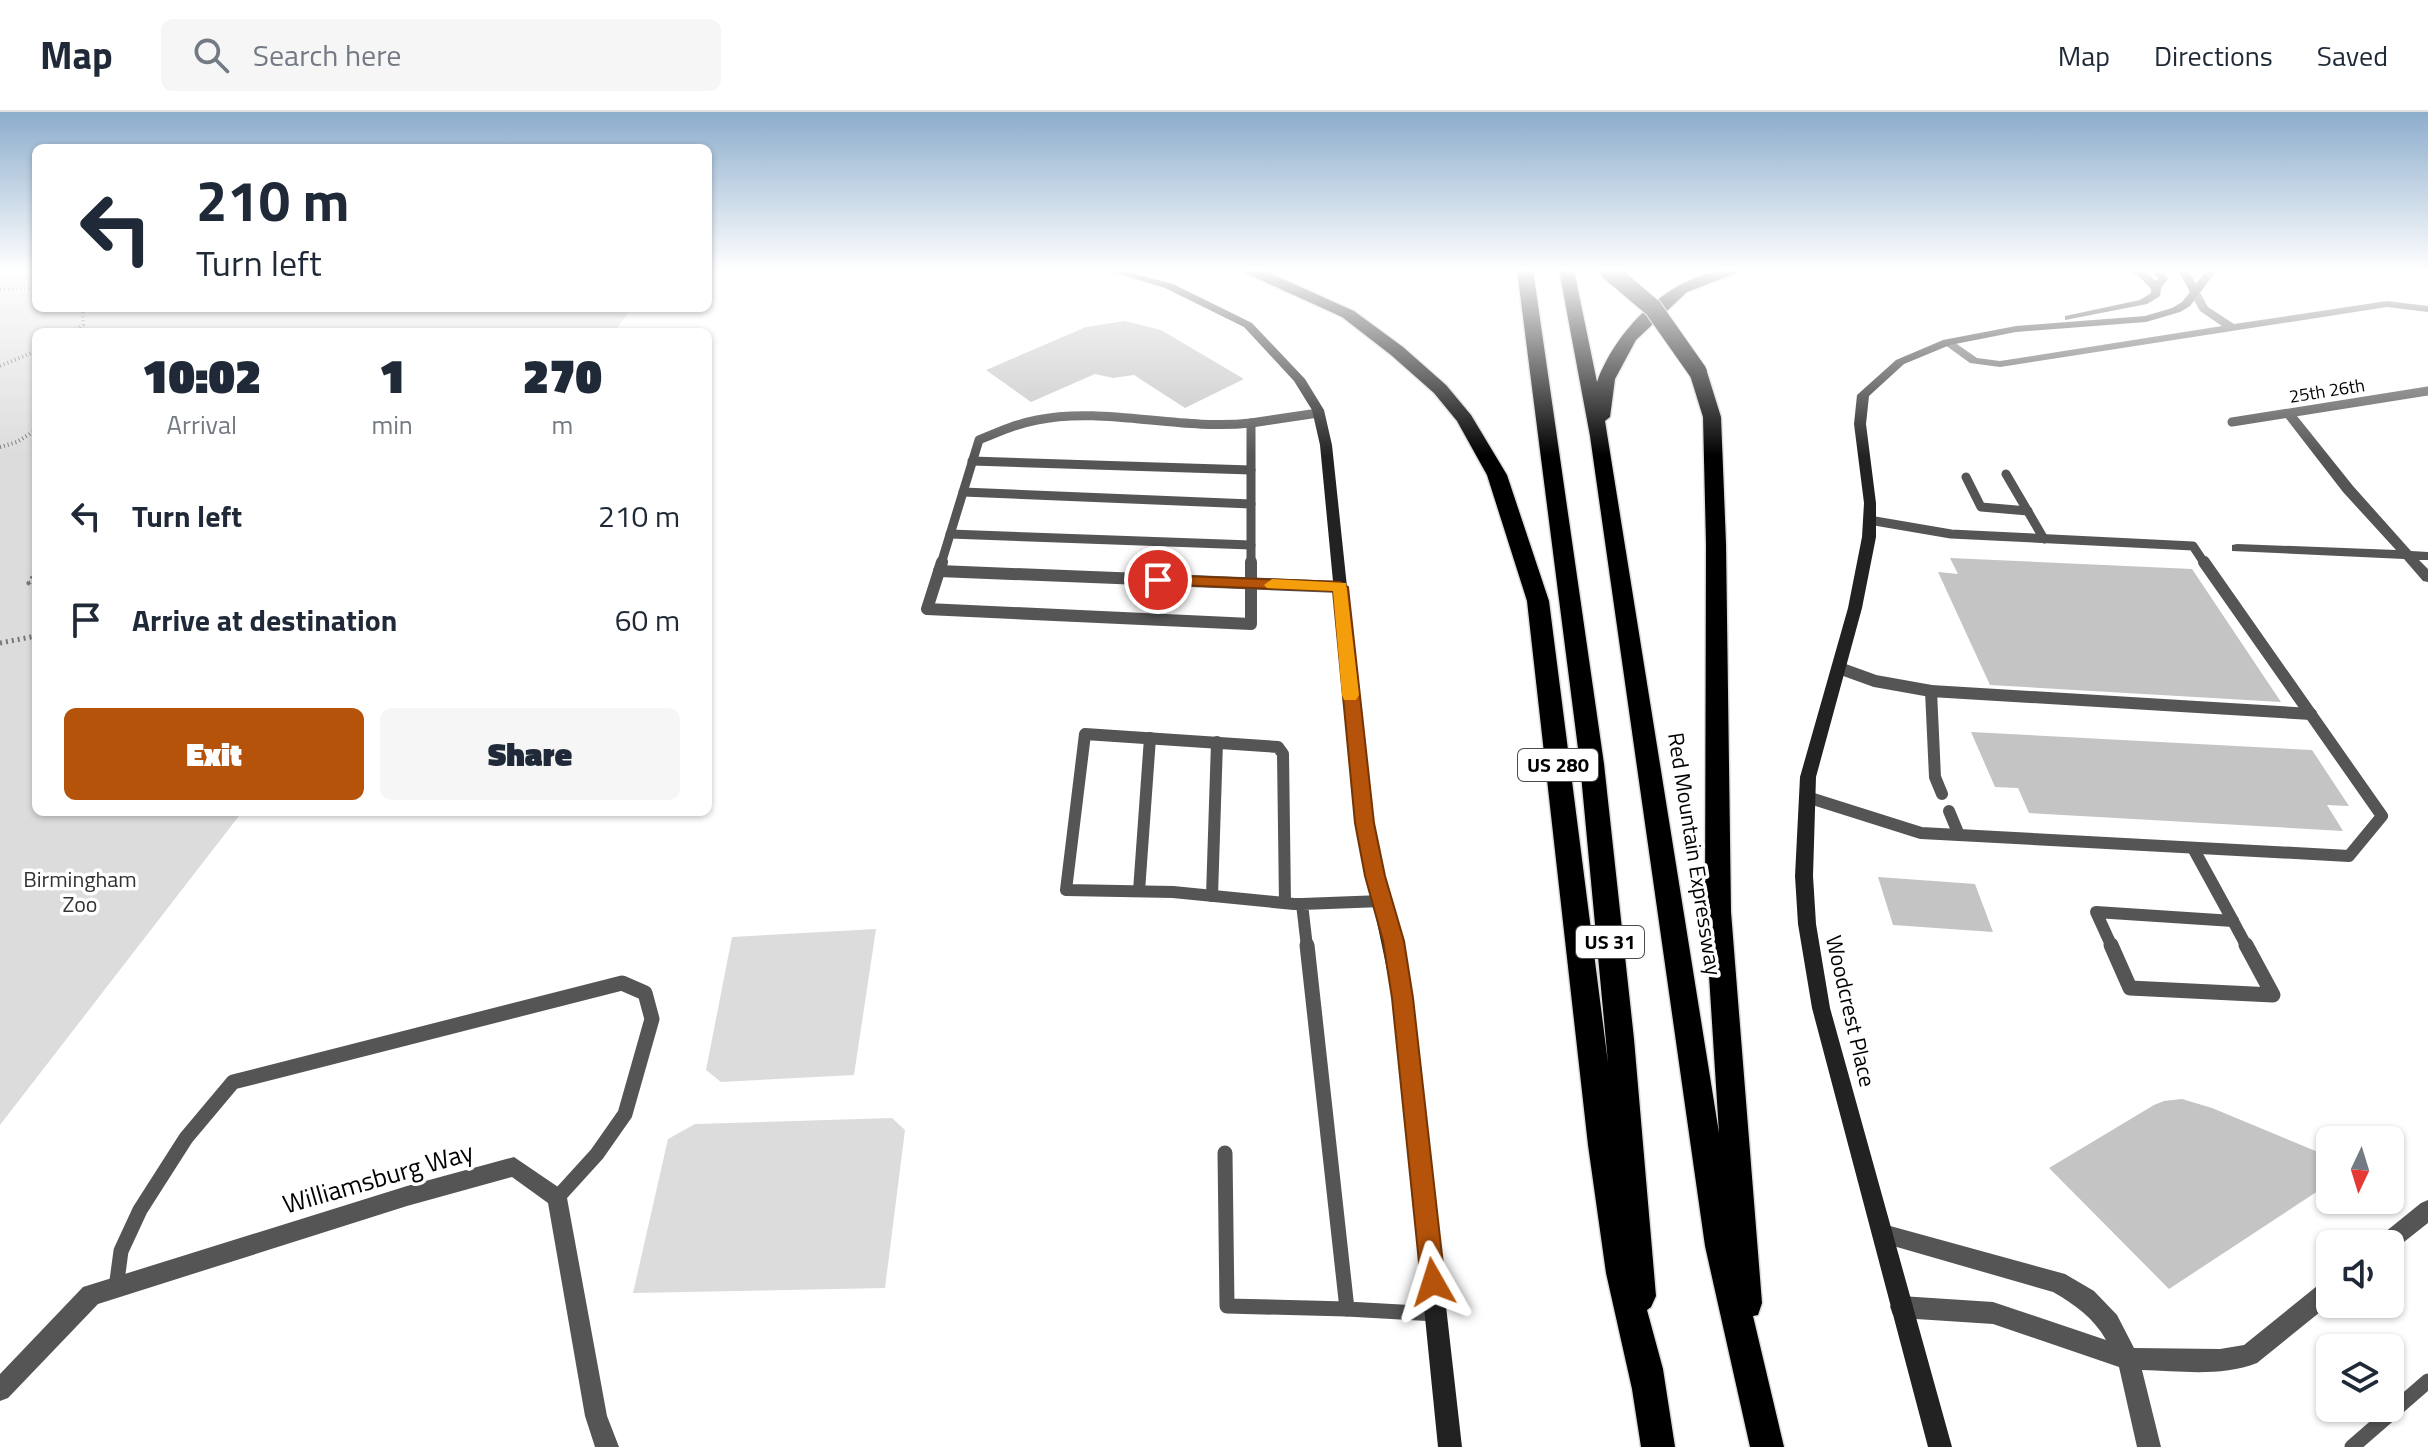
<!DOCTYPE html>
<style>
body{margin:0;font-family:"Titillium Web",sans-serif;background:#f6f6f7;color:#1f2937;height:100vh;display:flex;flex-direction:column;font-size:30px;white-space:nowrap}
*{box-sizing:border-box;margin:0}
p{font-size:26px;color:#747a83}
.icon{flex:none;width:44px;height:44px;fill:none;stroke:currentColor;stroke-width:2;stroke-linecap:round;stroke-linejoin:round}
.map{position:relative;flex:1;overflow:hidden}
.drawer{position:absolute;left:32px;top:216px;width:680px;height:488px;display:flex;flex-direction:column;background:#fff;border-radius:12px;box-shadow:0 2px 6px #0004}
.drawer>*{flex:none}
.top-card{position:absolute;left:32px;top:32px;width:680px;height:168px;border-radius:12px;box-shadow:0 2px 6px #0004;background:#fff;color:#1f2937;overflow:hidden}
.needle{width:52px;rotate:184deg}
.controls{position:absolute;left:2316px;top:1014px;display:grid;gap:16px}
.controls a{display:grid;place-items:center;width:88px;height:88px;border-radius:12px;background:#fff;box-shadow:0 2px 6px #0004;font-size:40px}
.pin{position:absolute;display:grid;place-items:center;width:68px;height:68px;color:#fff;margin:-34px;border:4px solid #fff;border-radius:50%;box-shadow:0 2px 8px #0007}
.me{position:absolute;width:88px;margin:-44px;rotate:354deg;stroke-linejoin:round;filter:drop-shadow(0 0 6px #0008)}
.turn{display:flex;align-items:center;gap:28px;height:168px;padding:0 32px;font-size:36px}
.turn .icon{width:104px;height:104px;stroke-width:2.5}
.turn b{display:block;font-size:56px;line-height:68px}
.eta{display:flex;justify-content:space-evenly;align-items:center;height:136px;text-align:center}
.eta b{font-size:48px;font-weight:800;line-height:56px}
.primary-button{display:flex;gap:16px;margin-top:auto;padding:16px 32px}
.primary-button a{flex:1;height:92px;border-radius:12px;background:#b45309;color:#fff;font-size:32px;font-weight:800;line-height:92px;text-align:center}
.primary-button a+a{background:#f6f6f7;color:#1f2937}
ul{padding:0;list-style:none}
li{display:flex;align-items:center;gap:24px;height:104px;padding:0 32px}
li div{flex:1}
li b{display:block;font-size:30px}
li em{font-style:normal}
header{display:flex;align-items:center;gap:48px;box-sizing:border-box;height:112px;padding:0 40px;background:#fff;border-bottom:2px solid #e0e1e3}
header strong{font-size:38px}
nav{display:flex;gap:44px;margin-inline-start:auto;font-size:28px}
.search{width:560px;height:72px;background:#f6f6f7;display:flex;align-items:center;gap:20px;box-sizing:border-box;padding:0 28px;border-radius:12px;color:#747a83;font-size:30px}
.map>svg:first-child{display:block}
</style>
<header>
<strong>Map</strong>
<div class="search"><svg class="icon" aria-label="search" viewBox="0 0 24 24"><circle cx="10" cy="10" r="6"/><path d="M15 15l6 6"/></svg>Search here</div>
<nav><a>Map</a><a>Directions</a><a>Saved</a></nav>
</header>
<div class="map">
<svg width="2428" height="1335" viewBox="0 0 2428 1335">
<rect width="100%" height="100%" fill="#fff"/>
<g fill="#dcdcdc">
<path d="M0,158H36V196H632L614,220H36V700H242L0,1013Z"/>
<path d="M876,817L854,963L721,970L706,958L732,825Z"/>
<path d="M892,1006L905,1018L885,1176L633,1181L668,1027L695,1012Z"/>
</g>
<g fill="#c4c4c4">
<path d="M1125,209L1161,218L1244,267L1185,296L1134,263L1113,266L1095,262L1031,290L986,258L1086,215Z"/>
<path d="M1950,446L2192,457L2281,590L1990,573L1938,460L1958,462Z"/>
<path d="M1971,620L2312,638L2349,694L2327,693L2343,719L2029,701L2018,676L1995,675Z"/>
<path d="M1878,765L1975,772L1993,820L1893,813Z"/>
<path d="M2182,987L2212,996L2330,1045V1071L2169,1177L2049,1056L2154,993L2164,989Z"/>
</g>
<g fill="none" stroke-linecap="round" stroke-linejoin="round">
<g stroke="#dbdbdb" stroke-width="3">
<g id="highway">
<path d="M1244,158H1263L1354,199L1403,235L1446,273L1471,303L1507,363L1549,489L1608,951L1580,652L1517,158H1533L1604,652L1634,927L1656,1184L1651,1195L1647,1198L1663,1257L1675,1335H1641L1632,1277L1606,1161L1588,1033L1527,489L1487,363L1457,309L1434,281L1391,243L1342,205L1245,161Z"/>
<path d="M1559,158H1574L1597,270C1618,212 1680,153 1744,158L1687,180L1636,228L1615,267L1610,305L1605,309L1719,1021L1705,800L1706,432L1703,305L1689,260L1692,256H1704L1707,260L1721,305L1726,432L1731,800L1762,1191L1758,1203L1753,1204L1784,1335H1750L1705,1134L1590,324Z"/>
</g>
</g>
<g stroke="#777" stroke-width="4" stroke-dasharray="1 3" stroke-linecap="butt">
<path d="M0,177L36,175"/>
<path d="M73,220L83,213V196"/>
<path d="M0,254L36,239"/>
<path d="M0,335L17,330L36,318"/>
</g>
<g stroke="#777" stroke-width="5" stroke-dasharray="2 4" stroke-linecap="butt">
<path d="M36,460L29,471L36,472"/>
<path d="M0,531L36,524"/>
</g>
<g stroke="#555" stroke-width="9">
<path d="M2232,310L2428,279"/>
<path d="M1251,311V452"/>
<path d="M1251,311L1318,301"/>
<path d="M972,349L1251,358"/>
<path d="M2006,362L2044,427"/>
<path d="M1966,365L1981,395L2028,399"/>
<path d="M963,380L1251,392"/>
<path d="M1869,408L1951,422L2193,434L2205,452"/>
<path d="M950,422L1251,433"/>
<path d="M941,452L979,328C998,320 1016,312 1037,308C1103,294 1180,319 1251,311"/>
</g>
<g stroke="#555" stroke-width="12">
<path d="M942,450L927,497L1251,512V450"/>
<path d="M939,459L1340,475"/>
<path d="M1839,556L1875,569L1931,579"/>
<path d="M1942,682L1935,665L1931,579L2311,602"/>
<path d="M1807,685L1921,721L2349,744L2382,704L2204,450"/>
<path d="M1949,699L1959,723"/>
<path d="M2193,736L2233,809"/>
<path d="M1139,779L1150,626"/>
<path d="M1212,784L1217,630"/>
<path d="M1285,791L1283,642L1278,635L1085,622L1066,778L1173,780L1294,792H1302"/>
<path d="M2233,809L2247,835"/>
<path d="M1307,835L1302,792L1382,789"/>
<path d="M2112,835L2096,800L2233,809"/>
</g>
<g stroke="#555" stroke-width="15">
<path d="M1307,833L1347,1197L1436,1202"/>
<path d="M2111,833L2130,876L2273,883L2246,833"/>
<path d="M1225,1041L1227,1194L1347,1197"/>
<path d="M116,1176L121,1139L140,1098L186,1026L233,970L622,871L645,881L652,907L625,1002L597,1042L557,1086"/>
<path d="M2352,1335L2428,1269"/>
</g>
<g fill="#555" fill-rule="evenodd">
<path d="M2190,177H2198L2208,195L2234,212L2387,189L2428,194V200L2387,195L2000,255L1970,251L1941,230L1951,228L1977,246L2000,249L2222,214L2200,199L2189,179Z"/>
<path d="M2289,298L2293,299L2353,374L2411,439L2428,440V448H2419L2428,457V470L2423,469L2404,447L2232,439V433L2237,432L2396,438L2343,380L2285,305L2283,302Z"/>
<path d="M514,1045L564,1079L567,1086L607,1304L619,1335H595L585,1304L548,1091L512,1065L407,1094L98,1192L8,1286L0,1289V1262L83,1175L407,1074Z"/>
<path d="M2428,1088V1111L2390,1141V1132H2375L2379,1125L2421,1091Z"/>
<path d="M1883,1112L2065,1162L2094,1179L2117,1203L2134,1236L2220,1237L2244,1233L2322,1170L2330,1167V1192L2257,1251C2222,1265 2179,1259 2142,1258L2161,1335H2137L2119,1255L1993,1212L1901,1206L1893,1203L1890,1195L1893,1187L1901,1184L1993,1190L2106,1228C2094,1206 2074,1192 2053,1180L1876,1129L1873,1122L1876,1115Z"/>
</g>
<g fill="#222" fill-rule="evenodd">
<path d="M1106,158H1121L1173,172L1252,211L1305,267L1324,298L1332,333L1372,711L1411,886L1462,1335H1438L1393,886L1356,711L1320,333L1312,298L1294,269L1244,215L1165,176Z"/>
<path d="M2127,158C2140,157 2147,160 2156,169L2158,167L2152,158H2162L2168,167L2161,176L2160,184L2147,192L2065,208V204L2140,188L2151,181V177L2140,165Z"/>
<path d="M2178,158H2188L2196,172L2207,158H2217L2190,194L2180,200L2146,210L2016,220L1950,233L1904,252L1869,284L1866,312L1876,391V425L1862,496L1816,665L1813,764L1816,812L1830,896L1952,1335H1928L1812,896L1798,812L1795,764L1800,665L1848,496L1862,425L1864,391L1854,312L1857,283L1896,248L1943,228L2016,214L2145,204L2172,196L2182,190L2190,180Z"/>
</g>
<use href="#highway" fill="#000" fill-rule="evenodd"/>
<g stroke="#dbdbdb" stroke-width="20" stroke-linecap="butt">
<path id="highway-bridge" d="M1608,158L1653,196L1698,260"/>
</g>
<use href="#highway-bridge" stroke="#000" stroke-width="18"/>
</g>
<linearGradient id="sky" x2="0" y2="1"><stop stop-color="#8cadcc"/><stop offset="0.46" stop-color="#fff"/><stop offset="1" stop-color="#fff" stop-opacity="0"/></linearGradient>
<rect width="2428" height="344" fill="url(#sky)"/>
<path fill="#b45309" stroke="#753606" stroke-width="2" d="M1158,463L1340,470L1348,475L1374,711L1385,764L1404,829L1413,886L1445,1170L1441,1179L1433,1182L1424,1179L1421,1170L1392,886L1383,829L1365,764L1355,711L1333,479L1152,472V464Z"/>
<path fill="#f59e0b" d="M1272,467L1346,471L1359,583L1356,588H1344L1342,583L1333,479L1267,476L1264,473Z"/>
<g text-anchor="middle" stroke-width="7" stroke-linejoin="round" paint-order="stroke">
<g font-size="18" fill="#000" stroke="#fff">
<text transform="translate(2327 279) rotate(-9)" y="6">25th 26th</text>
</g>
<g fill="#fff" stroke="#4c4c4c" stroke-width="2">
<rect x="1518" y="637" width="80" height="32" rx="6"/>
<rect x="1576" y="814" width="68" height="32" rx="6"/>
</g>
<g font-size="20" font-weight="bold" fill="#000">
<text x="1558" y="660">US 280</text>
<text x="1610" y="837">US 31</text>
</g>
<g font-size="22" fill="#000" stroke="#fff">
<text transform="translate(1695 742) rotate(81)" y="8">Red Mountain Expressway</text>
<text transform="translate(1851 899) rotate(77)" y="8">Woodcrest Place</text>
</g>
<g font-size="22" fill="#333" stroke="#fff">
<text x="80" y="775">Birmingham<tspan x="80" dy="25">Zoo</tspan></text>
</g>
<g font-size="26" fill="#000" stroke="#fff">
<text transform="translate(378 1066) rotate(-16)" y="9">Williamsburg Way</text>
</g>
</g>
</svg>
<div class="controls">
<a><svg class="needle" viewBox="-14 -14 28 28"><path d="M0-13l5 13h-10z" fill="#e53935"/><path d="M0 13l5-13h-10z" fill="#747a83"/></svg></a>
<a><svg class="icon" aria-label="sound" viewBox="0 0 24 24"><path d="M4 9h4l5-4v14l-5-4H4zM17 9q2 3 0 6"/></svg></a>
<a><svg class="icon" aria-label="layers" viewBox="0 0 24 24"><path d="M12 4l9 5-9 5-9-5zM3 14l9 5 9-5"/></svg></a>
</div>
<div class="pin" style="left:1158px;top:468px;background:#d93025"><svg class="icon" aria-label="arrive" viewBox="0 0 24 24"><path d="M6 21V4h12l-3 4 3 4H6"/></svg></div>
<svg class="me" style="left:1433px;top:1170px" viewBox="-20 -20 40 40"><path d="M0-17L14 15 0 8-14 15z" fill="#b45309" stroke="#fff" stroke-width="4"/></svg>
<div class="top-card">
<div class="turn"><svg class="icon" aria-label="left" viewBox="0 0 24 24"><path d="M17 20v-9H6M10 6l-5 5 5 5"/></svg><div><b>210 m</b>Turn left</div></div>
</div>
<section class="drawer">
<div class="eta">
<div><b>10:02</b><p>Arrival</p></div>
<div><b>1</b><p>min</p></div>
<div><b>270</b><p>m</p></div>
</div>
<ul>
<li><svg class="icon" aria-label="left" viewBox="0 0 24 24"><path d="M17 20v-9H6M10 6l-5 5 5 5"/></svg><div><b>Turn left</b></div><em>210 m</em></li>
<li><svg class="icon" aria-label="arrive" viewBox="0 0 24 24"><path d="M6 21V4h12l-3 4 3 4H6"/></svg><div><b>Arrive at destination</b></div><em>60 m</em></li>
</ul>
<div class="primary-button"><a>Exit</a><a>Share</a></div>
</section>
</div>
